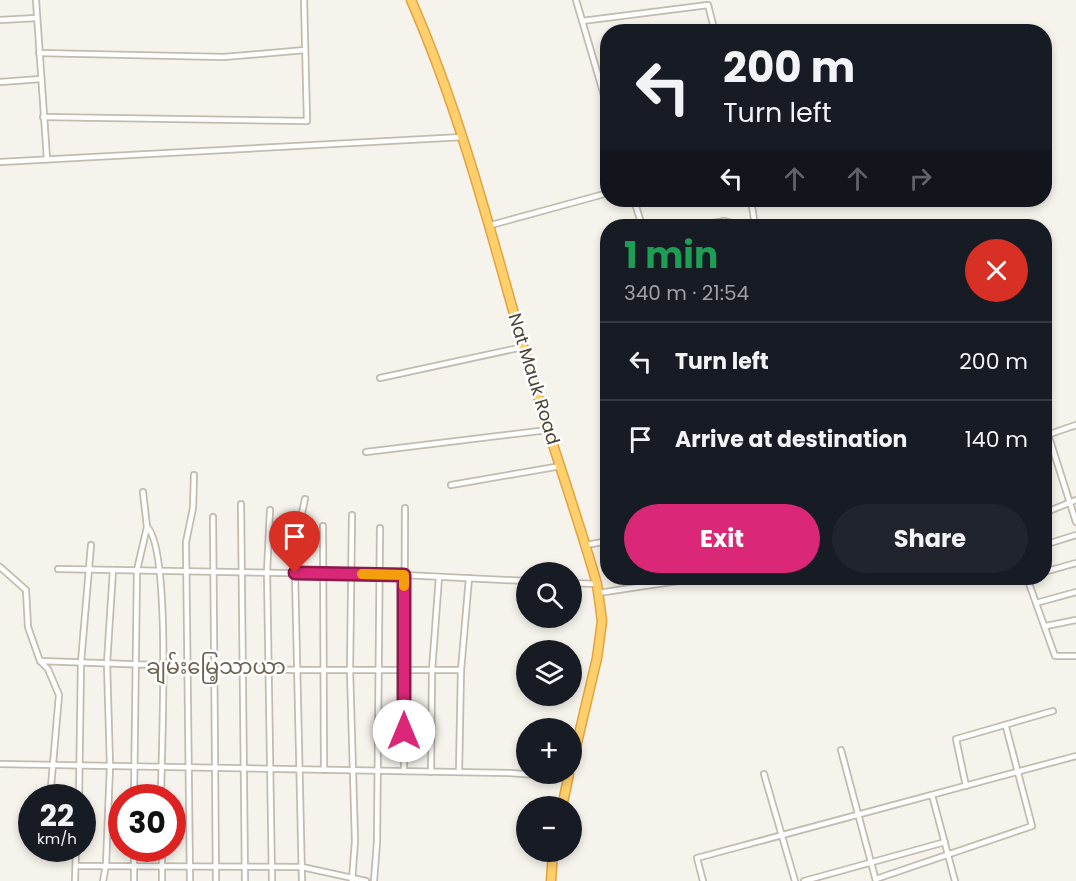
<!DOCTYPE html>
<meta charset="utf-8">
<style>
body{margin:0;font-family:Poppins,"Noto Sans Myanmar",sans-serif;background:#20242c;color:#f1f3f6;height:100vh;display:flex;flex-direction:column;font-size:22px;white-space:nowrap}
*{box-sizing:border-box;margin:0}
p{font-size:20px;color:#9ea1a6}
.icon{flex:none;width:33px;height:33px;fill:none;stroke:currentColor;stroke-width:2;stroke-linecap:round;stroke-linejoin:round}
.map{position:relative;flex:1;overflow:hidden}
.drawer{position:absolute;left:600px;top:219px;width:452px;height:366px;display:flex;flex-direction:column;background:#171b24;border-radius:24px;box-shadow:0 3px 9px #0003}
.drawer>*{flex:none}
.hud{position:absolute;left:600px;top:24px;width:452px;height:183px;border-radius:24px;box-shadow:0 3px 9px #0003;background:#171b24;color:#f1f3f6;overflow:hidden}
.tools{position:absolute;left:516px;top:562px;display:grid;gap:12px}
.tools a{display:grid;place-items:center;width:66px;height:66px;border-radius:50%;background:#171b24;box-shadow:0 3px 9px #0003;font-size:30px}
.speed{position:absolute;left:18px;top:784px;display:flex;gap:12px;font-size:30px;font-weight:700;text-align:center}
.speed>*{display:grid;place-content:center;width:78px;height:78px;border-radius:50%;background:#171b24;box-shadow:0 3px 9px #0003;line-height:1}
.speed small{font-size:15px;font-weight:400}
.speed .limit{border:9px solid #d22;background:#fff;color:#111}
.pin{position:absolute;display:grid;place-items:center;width:51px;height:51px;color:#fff;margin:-62px -26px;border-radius:50% 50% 50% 0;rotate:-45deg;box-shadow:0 0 6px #0007}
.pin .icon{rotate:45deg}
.me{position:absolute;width:66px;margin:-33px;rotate:0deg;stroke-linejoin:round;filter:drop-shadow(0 0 4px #0008)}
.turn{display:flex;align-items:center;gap:21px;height:126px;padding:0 24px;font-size:27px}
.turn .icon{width:78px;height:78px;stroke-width:2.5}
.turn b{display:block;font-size:42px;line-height:51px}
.lanes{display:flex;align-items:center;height:57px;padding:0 24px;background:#0003;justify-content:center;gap:30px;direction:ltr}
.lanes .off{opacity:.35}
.round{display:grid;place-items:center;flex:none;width:63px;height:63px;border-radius:32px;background:#20242c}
.overview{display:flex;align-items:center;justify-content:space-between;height:102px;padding:0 24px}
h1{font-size:36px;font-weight:700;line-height:45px;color:#1e9e55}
.button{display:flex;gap:12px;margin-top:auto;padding:12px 24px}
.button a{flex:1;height:69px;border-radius:36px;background:#db2777;color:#fff;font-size:24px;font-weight:700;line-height:69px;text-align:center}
.button a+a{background:#20242c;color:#f1f3f6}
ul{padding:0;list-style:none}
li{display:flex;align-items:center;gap:18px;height:78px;padding:0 24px;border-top:2px solid #363941}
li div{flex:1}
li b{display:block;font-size:22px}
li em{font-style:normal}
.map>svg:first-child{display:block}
</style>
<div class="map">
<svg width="1076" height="881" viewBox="0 0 1076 881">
<rect width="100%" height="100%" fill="#f6f3ec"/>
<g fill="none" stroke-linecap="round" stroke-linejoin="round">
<g stroke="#c2bbae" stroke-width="8">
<g id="street">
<path d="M36,0L47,159"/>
<path d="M576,0L608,109"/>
<path d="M0,20L37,18"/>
<path d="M582,21L708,5L715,32"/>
<path d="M39,53L224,57L305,50"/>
<path d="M0,82L41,79"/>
<path d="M43,117L307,121L304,0"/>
<path d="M0,162L463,137"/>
<path d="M634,200L642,226"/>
<path d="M751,200L755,226"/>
<path d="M491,225L608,193"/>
<path d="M696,226L724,221L744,226"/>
<path d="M380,378L523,347"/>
<path d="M1048,434L1076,522"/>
<path d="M1044,436L1076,425"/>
<path d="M366,452L548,430"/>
<path d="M451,485L561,466"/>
<path d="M241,504L245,881"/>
<path d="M270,510L267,572L272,881"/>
<path d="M1044,513L1076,500"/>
<path d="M352,515L350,670L355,841L352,881"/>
<path d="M213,517L216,881"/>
<path d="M323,526L324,770"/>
<path d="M147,527C172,549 161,755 161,798"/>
<path d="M586,545L608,541"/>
<path d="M1044,545L1076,535"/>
<path d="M0,567L26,590L28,627L40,661L48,669L59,695L50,798"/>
<path d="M58,569L404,575L526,581"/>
<path d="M1044,572L1076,563"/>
<path d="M1027,578L1055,656H1076"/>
<path d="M572,583L597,584"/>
<path d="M598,593L698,578"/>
<path d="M1036,603L1076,592"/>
<path d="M1046,626L1076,620"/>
<path d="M40,661L295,670H461"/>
<path d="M841,750L876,881"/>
<path d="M0,764L509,773L568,777"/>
<path d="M404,771L405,508"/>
<path d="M431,772L432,670L439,577"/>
<path d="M459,772L461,670L469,578"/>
<path d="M764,774L795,881"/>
<path d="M966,786L956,739L1053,711"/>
<path d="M932,795L955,881"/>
<path d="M79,798L81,662L91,545"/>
<path d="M134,798L137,570L147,527L143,492"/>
<path d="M134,849V881"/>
<path d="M162,849V881"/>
<path d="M76,866L302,867L366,881"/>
<path d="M876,879L1032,826L1006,727"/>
<path d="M75,881L76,849"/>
<path d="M103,881L106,865L110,766L107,663L113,570"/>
<path d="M190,881L186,542L193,508L194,475"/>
<path d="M302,881L295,573L296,541L305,499"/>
<path d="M374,881L377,842L380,528"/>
<path d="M703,881L697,858L1076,756"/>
<path d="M804,881L945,842"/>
</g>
</g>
<g stroke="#e0a43c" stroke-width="11">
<g id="highway">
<path d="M411,0C460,112 490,229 523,346C545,426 574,504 597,584L602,621L597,658L572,764"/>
<path d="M562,807L569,774"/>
<path d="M551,881L553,852"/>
</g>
</g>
<use href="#street" stroke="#fff" stroke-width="4.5"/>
<use href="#highway" stroke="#ffcf6e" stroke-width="8"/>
</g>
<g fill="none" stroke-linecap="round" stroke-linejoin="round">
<g stroke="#8e194d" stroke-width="15">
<path id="route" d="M295,573L404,575V731"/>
</g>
<use href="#route" stroke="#db2777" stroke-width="10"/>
<path stroke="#f59e0b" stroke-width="10" d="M362,574L404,575V586"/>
</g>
<g text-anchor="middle" stroke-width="5" stroke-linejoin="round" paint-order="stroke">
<g font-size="18" fill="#4b4439" stroke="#fff">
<text transform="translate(534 379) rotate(73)" y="6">Nat Mauk Road</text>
</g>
<g font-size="21" fill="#6e6250" stroke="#fff">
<text x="216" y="674">ချမ်းမြေ့သာယာ</text>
</g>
</g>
</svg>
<div class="tools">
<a><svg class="icon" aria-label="search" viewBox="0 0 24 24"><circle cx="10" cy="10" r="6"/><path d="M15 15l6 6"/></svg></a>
<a><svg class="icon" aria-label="layers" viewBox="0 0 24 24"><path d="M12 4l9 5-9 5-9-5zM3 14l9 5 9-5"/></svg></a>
<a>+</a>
<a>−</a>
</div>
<div class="speed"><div>22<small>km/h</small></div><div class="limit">30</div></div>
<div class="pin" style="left:295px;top:573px;background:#d93025"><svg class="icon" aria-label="arrive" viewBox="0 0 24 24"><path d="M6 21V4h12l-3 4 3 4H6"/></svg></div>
<svg class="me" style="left:404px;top:731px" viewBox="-20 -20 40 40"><circle r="19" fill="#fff"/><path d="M0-13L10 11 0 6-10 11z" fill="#db2777"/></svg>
<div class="hud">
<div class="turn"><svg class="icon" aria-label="left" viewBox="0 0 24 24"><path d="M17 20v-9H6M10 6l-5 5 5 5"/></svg><div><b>200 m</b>Turn left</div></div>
<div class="lanes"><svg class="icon" aria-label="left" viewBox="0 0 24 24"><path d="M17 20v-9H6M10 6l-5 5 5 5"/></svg><svg class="icon off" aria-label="ahead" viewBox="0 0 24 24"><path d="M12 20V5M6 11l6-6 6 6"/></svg><svg class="icon off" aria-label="ahead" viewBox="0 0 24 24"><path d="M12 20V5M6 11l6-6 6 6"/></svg><svg class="icon off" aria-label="right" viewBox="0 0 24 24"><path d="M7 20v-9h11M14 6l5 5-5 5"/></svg></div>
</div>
<section class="drawer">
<div class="overview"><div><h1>1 min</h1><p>340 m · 21:54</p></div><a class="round" style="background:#d93025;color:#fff"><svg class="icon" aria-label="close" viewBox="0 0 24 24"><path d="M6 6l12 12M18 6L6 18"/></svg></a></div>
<ul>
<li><svg class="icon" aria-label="left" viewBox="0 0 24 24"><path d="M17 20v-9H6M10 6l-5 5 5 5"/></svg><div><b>Turn left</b></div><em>200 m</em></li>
<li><svg class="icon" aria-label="arrive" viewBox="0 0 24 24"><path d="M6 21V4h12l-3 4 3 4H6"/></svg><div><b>Arrive at destination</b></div><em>140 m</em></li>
</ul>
<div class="button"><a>Exit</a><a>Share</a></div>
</section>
</div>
